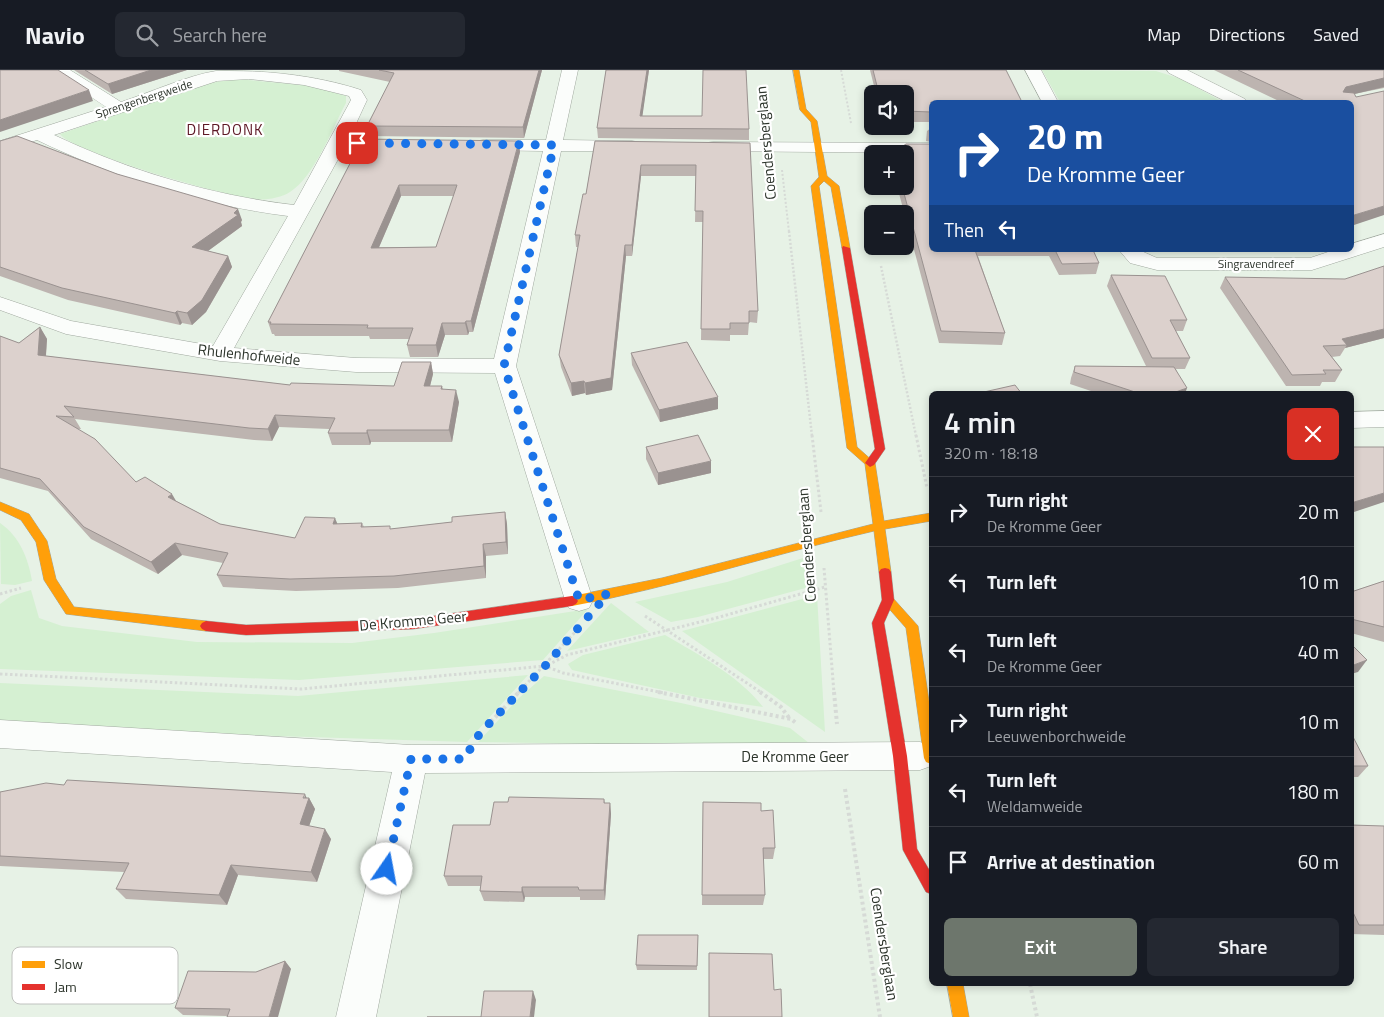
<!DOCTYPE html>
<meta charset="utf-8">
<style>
body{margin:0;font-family:"Titillium Web",sans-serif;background:#242831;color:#f1f3f6;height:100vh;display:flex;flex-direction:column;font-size:19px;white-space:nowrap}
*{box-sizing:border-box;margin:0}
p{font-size:16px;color:#9ea1a6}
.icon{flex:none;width:28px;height:28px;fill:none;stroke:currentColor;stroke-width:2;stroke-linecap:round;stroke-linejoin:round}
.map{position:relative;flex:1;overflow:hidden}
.drawer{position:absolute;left:929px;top:321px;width:425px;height:595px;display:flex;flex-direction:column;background:#171b24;border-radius:8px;box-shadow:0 2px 8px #0003}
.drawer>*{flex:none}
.hud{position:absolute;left:929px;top:30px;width:425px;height:152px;border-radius:8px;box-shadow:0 2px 8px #0003;background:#1a4fa0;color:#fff;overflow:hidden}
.buttons{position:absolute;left:864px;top:15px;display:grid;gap:10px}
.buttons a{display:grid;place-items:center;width:50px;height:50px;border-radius:8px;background:#171b24;box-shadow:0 2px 8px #0003;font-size:25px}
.pin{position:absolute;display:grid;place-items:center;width:42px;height:42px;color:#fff;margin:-21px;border-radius:10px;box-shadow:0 2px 8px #0006}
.me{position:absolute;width:55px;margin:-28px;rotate:12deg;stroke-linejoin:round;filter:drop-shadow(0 0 4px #0008)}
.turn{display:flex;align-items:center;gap:18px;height:105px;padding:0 15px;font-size:22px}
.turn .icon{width:65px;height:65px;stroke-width:2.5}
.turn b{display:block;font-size:35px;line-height:42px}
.then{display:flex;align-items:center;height:48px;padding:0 15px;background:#0003;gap:10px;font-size:19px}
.round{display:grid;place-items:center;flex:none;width:52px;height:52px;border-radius:8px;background:#242831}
.overview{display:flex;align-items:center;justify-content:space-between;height:85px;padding:0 15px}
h1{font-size:30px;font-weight:600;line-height:38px}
.primary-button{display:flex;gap:10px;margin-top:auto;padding:10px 15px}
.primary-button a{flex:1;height:58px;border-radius:8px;background:#6d766c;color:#fff;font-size:20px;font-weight:600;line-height:58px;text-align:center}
.primary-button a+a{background:#242831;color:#f1f3f6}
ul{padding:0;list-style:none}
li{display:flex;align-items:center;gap:15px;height:70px;padding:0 15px;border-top:1px solid #363941}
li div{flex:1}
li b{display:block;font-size:19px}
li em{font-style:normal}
header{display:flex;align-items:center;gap:30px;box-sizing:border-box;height:70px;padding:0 25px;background:#171b24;border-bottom:1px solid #363941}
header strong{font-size:24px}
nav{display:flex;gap:28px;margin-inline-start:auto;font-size:18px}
.search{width:350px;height:45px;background:#242831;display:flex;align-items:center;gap:12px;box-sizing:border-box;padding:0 18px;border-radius:8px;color:#9ea1a6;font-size:19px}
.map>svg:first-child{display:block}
</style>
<header>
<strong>Navio</strong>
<div class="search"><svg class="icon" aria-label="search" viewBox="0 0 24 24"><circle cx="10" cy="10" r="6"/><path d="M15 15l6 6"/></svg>Search here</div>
<nav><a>Map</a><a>Directions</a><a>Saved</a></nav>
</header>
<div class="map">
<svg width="1384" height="947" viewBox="0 0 1384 947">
<rect width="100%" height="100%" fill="#e7f2e6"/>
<g fill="#d5f0d2">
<path d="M1042,0L1156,1L1181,9L1223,32H1060Z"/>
<path d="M236,9L312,16L346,26V33C332,59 314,107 290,122C281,128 263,131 253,129C225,126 72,82 60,64L210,13Z"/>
<path d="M0,453C20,467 28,488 32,511L15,515L1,514Z"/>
<path d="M806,487L813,516L698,547L671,552L635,532L727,512Z"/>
<path d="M31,520L39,548L62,556L197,572L352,573L434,563L588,539L543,590L299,610L0,599V534L11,526Z"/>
<path d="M817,525L825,662L682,561Z"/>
<path d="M611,533L649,562L567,581Z"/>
<path d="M665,565C699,585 739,606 763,637L700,628L572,600L568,594L583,585Z"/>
<path d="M528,605L467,672L0,657V613L298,626Z"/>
<path d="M544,606L681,633L790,658L814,677L478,672L519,628Z"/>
</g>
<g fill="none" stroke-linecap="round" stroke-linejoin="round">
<g stroke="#a0a89f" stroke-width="1">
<g id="street">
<path d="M51,0H70L121,32C149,23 189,5 216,1C264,0 315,5 361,20L367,30L347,73L234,278L356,288L494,289L543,81L483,80L477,79L474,75L477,71L483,70H546L562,0H578L563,70L632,71L638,72L641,76L638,80L632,81H561L516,296L593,530L589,538L579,541L569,538L565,530L495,303L356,302L220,291L66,264L0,240V227L71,251L213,276L288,146C201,135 116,108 37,70L0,82V71L106,37ZM249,9L304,15L349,26L351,30L294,135C210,125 130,101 54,65L217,11Z"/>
<path d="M1025,0H1041L1058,32H1042Z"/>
<path d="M1167,0H1187L1245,29L1247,32H1227L1169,3Z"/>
<path d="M713,72L931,73V83L707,81L704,77L707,73Z"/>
<path d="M1384,164V177L1312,200H1157L1130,193L1119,180H1139L1157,188H1310L1334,180H1351V174Z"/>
<path d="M1384,341V357L1351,358V342Z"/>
<path d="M0,650L411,675L920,672L931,676V696L920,700L425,703L376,947H336L392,702L0,678Z"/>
</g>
</g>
<g stroke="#a0a89f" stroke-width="1">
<g id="slow">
<path d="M793,0H799L806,39L817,51L827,106L839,116L850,178L846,180L842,178L831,117L824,111L819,116L857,377L875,393L884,451L931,443V451L885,459L891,502L889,505H881L879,502L874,461C773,484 674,517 572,536L568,534L566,531L568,528L572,526L662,508L873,454L865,394L847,378L811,116L819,107L811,52L800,40Z"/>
<path d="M0,432L29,444L47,471L56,509L74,537L206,551L210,553L212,556L210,559L206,561L66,544L44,510L36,472L21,450L0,440Z"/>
<path d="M888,525L892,527L918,556L931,645V694L926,692L924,688L906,558L884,533L882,530L884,527Z"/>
<path d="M947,914H963L969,947H953Z"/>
</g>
</g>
<g stroke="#a0a89f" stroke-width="1">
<g id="jam">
<path d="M843,176L850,178L885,379L874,395L870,397L865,393L875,379L842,178Z"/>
<path d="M885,498L889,499L891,502L894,530L884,553L907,686L917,779L931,803V824L926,822L903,780L893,686L872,553L882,530L879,502L881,499Z"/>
<path d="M572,526L576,528L578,531L576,534L572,536L413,559L246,565L206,561L202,559L200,556L202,553L206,551L246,555L413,549Z"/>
</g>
</g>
<g stroke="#d6dad6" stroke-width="2" stroke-dasharray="2 2" stroke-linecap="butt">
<path d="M841,0L851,53"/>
<path d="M782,100L789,162"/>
</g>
<g stroke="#d6dad6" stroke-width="2.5" stroke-dasharray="2 2" stroke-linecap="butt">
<path d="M789,161L812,366"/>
<path d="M881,196L916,366"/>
</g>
<g stroke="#d6dad6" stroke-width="3" stroke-dasharray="2.5 2.5" stroke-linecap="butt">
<path d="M812,365L821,442"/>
<path d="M916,365L927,418"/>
<path d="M824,498L834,623"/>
<path d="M0,524L21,518"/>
<path d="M645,546L762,623"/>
<path d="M548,595L567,585L716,548L825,517"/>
<path d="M0,604L302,619L545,596L563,603L664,623"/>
<path d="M518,623L577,560"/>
</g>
<g stroke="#d6dad6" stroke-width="4" stroke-dasharray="3 3" stroke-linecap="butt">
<path d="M658,622L791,649L796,653"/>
<path d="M760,622L781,637L790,649"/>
<path d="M834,622L837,654"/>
<path d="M487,656L519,622"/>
<path d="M845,719L880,947"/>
<path d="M1030,914L1037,947"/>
</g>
<use href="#street" fill="#fbfdfb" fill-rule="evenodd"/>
<use href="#slow" fill="#ff9f0a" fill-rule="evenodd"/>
<use href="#jam" fill="#e5322d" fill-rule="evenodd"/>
</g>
<g fill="#bdb4b0" fill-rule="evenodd">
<path d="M74,0H187L112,24Z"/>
<path d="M339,0H542L524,68L369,66L367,56L390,12L339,1Z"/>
<path d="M606,0H649L642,46L749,59V70L598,68L597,58Z"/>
<path d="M870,0H1006L931,32V52H905V24H876Z"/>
<path d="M1214,0H1384V18L1354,24L1351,32H1281Z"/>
<path d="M931,58V72L926,71L927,61Z"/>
<path d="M0,71L117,104L242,150L241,152L242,156L208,181L228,186L232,197L206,242L192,255L182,253L180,255L68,230L0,206Z"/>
<path d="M595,71L750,73L758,241L757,253L749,252L748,265H730V271L701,270L703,152H695L696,106H641L632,186H626L612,320L586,325L585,323L572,326L561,297L559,285L578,177H576L575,165L586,124Z"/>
<path d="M354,81L520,82L473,262H469L468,265H445L438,287H410L407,275L409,269H370L369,266H275L274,264H272L268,252L355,84ZM401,126H454L436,177H379Z"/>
<path d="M897,116H905L931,180H1093L1099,193L1096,204L1059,205L1049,186H978L1005,263L1002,275L939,273Z"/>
<path d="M1161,180H1176L1162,181Z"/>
<path d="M1111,205L1187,250L1183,261H1176L1190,288L1185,299H1176L1185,324H1100L1070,314L1071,308L1075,296H1146L1107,216Z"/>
<path d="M1225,207L1384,268L1345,278L1340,286L1332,287L1342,300L1335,312H1322L1320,316H1286L1220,218Z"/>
<path d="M40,257L47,269L46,286L290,315L394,316L431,292L433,304L430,316H442L443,319L459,332L452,372H371L370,375H332L328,363L329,359L279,357L272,371L254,370L75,349L81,359H78L136,412L176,431L220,454L295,468L337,454L362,453L364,457L391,459L452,452L505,442L507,454L508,484L486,486V508L398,518L296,521L223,517L217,505L223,493L182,485L158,504L91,469L48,421L0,408V266L19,273Z"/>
<path d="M631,283L718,339L660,352L632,295Z"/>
<path d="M646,377L711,403L658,415L646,389Z"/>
<path d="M1384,511V572L1351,563V522Z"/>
<path d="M1351,663L1368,696L1358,707H1351Z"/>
<path d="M64,715L309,728L315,739L309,756L331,769L317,812L238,805L227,835L126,829L116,819L124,802L0,796V722Z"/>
<path d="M604,729L605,733H610L611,744L605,830H580V827H525L524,832L484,831L480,821L481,816H448L444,806L490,755L508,732Z"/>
<path d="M703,732L761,741L775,778L773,789H763L765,825L763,835H702Z"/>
<path d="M1351,755L1384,757V865L1351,864Z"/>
<path d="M698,865L697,900H637L636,895Z"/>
<path d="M285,891L291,899L227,946L183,945L175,938L256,902Z"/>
</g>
<g fill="#9a9290">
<path d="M151,0H187L112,24L108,14Z"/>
<path d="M539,0H542L524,68L523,57Z"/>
<path d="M647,0H649L641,56L640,46Z"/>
<path d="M1384,8V17L1342,27L1343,22L1346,17Z"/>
<path d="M89,20L93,31L0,62V50Z"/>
<path d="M519,71L520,82L473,262L471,251Z"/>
<path d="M641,95V106L632,186V175Z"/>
<path d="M399,115L401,126L374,189L371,178Z"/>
<path d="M1384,136V145L1351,156V146Z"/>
<path d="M238,139L242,150L241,152L242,156L197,189L192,177Z"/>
<path d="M625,175L626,186L612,320L586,325L585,313Z"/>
<path d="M228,186L232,197L206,242L192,255L187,243Z"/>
<path d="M177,241L182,253L180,255L175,243Z"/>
<path d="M466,251L469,262L468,265L465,253Z"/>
<path d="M442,253L445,265L438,287L436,275Z"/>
<path d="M40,257L47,269L45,297L38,285Z"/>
<path d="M1384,259V268L1345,278L1347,275L1342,269Z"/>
<path d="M431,292L433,304L427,328L424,316Z"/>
<path d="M584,311L585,323L572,326L571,313Z"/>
<path d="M1187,318L1185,324H1170Z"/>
<path d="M456,320L459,332L452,372L449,360Z"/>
<path d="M718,327V339L660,352L659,340Z"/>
<path d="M275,345L279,357L272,371L268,359Z"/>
<path d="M367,360L371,372L370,375L367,363Z"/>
<path d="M711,391V403L658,415V403Z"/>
<path d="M1384,423V432L1351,443V433Z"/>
<path d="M172,424L179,436L168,427Z"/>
<path d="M505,442L507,454L508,484L506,472Z"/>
<path d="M335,448L340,460L333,454Z"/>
<path d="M175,473L182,485L158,504L151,492Z"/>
<path d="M483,474L486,486V508L484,496Z"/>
<path d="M1367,590L1358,602L1351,604V596Z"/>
<path d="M305,724L308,731L309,728L315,739L306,765L300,754Z"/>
<path d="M610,733L611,744L605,830L604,820Z"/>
<path d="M325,759L331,769L317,812L311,802Z"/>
<path d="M231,795L238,805L227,835L219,825Z"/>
<path d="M522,817L525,827L524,832L522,822Z"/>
<path d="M285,891L291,899L278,947H269Z"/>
<path d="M533,921L536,930L534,947H530Z"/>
</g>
<g fill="#dcd1cd" stroke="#9a9290" fill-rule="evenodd">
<path d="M0,0H58L89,20L0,50Z"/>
<path d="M85,0H151L108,14Z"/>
<path d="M379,0H539L523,57L367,56L394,3Z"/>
<path d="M606,0H647L640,46H702L703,0H746L749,59L597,58Z"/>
<path d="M873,0H1006L1022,32H931V42L905,41V24H879Z"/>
<path d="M1238,0H1384V8L1346,17L1343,22L1354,23L1356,27L1384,21V136L1351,146V32H1307Z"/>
<path d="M17,66L117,104L238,139L234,143L238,145L192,177L228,186L202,230L187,243L177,241L175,243L62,218L0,197V71Z"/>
<path d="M360,69L519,71L471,251H466L465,253H442L436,275H407L413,258H367L368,255L270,254L271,252H268L358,78L354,81ZM399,115H457L436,177L371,178Z"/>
<path d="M595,71L750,73L758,241H749V253H730V259H701L703,141H695L696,95H641L632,175H625L611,308L585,313L584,311L571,313L559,285L580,165H575L583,124H586Z"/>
<path d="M906,74H931V180H975L1005,263L941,261L902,116H905V84H893V83Z"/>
<path d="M1055,180H1093L1099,193L1062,194Z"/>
<path d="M1384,196V259L1342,269L1347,275L1323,276L1342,300H1323L1326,304L1292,305L1225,207L1345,209Z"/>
<path d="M1111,205L1165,206L1187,250H1170L1190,288H1152Z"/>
<path d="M40,257L38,285L290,315L291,313L394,316L402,292H431L424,316H442L441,319L456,320L449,360H367V363H328L335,348L275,345L268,359L249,358L64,336L74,347L56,346L95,369L136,412L145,407L172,424L168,427L220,454L295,468L305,447L335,448L333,454L362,453L361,457L390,456V459L452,452V447L505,442L506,472L483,474L484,496L394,506L290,509L217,505L228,483L175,473L151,492L84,457L40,409L0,398V266L19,273Z"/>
<path d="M687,272L718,327L659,340L631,283Z"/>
<path d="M1075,296L1174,297L1187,318L1170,324H1141L1074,302Z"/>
<path d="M1015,315L1022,324H975Z"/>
<path d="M698,365L711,391L658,403L646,377Z"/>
<path d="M1351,377H1384V423L1351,433Z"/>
<path d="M1384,511V557L1351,549V522Z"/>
<path d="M1351,574L1367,590L1351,596Z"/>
<path d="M1351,663L1368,696H1351Z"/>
<path d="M67,710L305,724L303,728H309L300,754L325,759L311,802L231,795L219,825L116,819L129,793L0,786V722L46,713L64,715Z"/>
<path d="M509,727L604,729V733H610L604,820H579L578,817H522V822L480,821L482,806H444L453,755H490L494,732H508Z"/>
<path d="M703,732L761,733V741L773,740L775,778H763L765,825H702Z"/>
<path d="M1351,755L1384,756V855H1359L1351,838Z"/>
<path d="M638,865H698L697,896L636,895Z"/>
<path d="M709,883L772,884L774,920L781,919L782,947H709Z"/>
<path d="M285,891L269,947H227L230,939L175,938L188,901L256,902Z"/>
<path d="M484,921H533L530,947H427H481Z"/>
</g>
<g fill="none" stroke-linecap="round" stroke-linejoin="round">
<path stroke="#1a73e8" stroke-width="9" stroke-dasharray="0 16.2" d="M357,73L554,75L504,296L579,530L608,524L545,596L480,663L464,689H411L387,799"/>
</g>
<g text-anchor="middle" stroke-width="4.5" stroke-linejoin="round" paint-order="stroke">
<g font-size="12" fill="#2c342b" stroke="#fff">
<text transform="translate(144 29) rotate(-18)" y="4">Sprengenbergweide</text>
<text x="1256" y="198">Singravendreef</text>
</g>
<g font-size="15" letter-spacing="1" fill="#5d1825" stroke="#fff">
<text x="225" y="65">DIERDONK</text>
</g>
<g font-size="15" fill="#2c342b" stroke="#fff">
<text transform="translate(766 73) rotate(-95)" y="5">Coendersberglaan</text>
<text transform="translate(249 285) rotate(6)" y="5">Rhulenhofweide</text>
<text transform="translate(807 475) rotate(-94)" y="5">Coendersberglaan</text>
<text transform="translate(413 551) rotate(-5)" y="5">De Kromme Geer</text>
<text x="795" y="692">De Kromme Geer</text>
<text transform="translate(884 874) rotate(81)" y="5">Coendersberglaan</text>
</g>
</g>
<rect x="12" y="877" width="166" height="57" rx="8" fill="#fff" stroke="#c0c2bf" stroke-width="1"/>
<rect x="22" y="891" width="23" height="7" fill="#ff9f0a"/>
<rect x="22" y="914" width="23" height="6" fill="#e5322d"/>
<g font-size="14" fill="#2c342b">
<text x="54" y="899">Slow</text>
<text x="54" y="922">Jam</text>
</g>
</svg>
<div class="buttons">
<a><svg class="icon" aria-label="sound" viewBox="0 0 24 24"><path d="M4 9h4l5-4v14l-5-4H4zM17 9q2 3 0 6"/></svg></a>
<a>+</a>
<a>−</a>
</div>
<div class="pin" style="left:357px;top:73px;background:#d93025"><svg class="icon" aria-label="arrive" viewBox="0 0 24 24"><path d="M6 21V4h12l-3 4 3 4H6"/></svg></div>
<svg class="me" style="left:387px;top:799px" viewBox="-20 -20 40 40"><circle r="19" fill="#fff"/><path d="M0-13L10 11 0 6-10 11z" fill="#1a73e8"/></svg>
<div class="hud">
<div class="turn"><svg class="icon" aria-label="right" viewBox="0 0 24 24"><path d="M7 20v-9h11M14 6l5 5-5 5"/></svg><div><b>20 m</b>De Kromme Geer</div></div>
<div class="then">Then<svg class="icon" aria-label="left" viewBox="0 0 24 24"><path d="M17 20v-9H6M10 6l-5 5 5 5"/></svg></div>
</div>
<section class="drawer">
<div class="overview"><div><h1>4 min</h1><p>320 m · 18:18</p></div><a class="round" style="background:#d93025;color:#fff"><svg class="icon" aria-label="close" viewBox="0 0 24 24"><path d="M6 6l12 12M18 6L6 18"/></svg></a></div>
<ul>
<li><svg class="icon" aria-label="right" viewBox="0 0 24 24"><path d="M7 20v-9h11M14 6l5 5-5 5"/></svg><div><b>Turn right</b><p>De Kromme Geer</p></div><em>20 m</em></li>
<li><svg class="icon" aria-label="left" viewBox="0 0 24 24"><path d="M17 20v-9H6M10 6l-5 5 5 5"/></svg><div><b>Turn left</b></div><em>10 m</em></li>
<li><svg class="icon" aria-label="left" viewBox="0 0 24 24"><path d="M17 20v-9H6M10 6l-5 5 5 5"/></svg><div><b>Turn left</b><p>De Kromme Geer</p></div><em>40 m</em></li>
<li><svg class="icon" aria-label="right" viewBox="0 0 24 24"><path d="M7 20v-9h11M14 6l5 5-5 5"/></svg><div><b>Turn right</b><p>Leeuwenborchweide</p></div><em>10 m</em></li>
<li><svg class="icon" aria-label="left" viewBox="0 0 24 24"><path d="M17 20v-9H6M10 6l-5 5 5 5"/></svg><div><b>Turn left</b><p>Weldamweide</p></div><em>180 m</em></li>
<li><svg class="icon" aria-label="arrive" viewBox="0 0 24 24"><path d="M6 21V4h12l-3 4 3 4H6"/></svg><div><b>Arrive at destination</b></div><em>60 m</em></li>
</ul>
<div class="primary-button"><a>Exit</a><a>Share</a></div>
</section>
</div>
